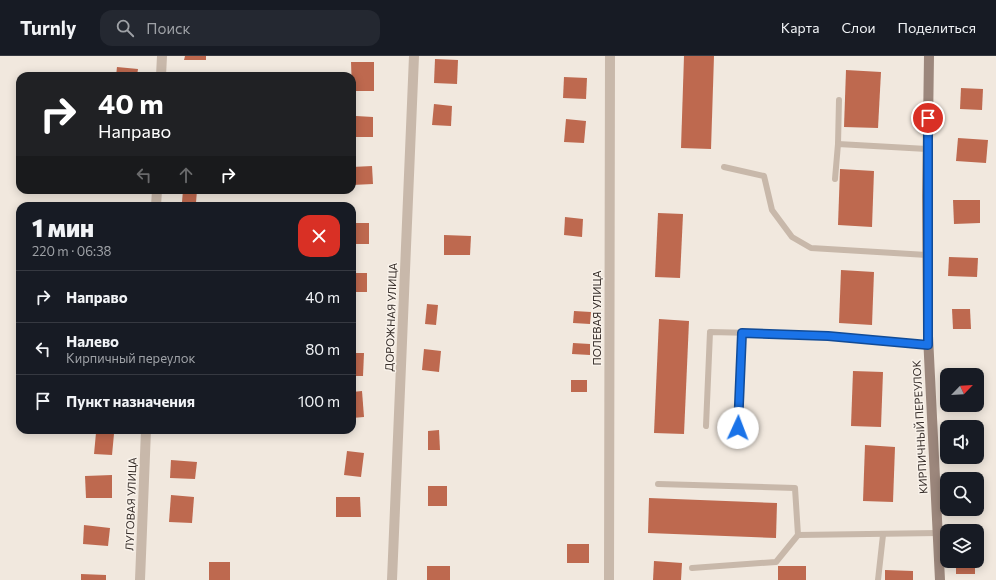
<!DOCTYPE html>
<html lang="ru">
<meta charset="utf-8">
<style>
body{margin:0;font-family:Commissioner,sans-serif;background:#242831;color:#f1f3f6;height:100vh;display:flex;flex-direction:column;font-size:15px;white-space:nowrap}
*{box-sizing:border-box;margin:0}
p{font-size:13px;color:#9ea1a6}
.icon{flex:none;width:22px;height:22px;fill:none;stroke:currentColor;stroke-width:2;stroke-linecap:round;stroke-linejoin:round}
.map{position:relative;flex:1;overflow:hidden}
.panel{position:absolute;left:16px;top:146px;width:340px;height:232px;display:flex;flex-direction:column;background:#171b24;border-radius:12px;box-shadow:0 2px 10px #0003}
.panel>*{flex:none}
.guide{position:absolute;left:16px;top:16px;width:340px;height:122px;border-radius:12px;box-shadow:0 2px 10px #0003;background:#202124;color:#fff;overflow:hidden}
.needle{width:26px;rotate:65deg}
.buttons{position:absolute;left:940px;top:312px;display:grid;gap:8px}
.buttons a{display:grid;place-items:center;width:44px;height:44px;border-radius:8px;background:#171b24;box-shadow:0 2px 10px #0003;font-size:20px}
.pin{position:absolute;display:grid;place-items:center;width:34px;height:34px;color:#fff;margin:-17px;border:2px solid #fff;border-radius:50%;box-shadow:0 1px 4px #0007}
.me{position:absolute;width:44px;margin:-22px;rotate:2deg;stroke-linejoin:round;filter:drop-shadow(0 0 3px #0008)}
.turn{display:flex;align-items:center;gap:14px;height:84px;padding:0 16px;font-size:18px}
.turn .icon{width:52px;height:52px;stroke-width:2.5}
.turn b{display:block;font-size:28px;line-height:34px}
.lanes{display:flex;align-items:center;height:38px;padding:0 16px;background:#0003;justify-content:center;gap:20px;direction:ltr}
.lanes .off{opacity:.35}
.round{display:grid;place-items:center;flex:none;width:42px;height:42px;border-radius:12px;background:#242831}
.head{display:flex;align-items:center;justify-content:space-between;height:68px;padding:0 16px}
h1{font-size:24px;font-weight:800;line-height:30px}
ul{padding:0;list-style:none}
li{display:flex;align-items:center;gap:12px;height:52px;padding:0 16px;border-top:1px solid #363941}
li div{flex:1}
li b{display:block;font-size:15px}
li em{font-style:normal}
header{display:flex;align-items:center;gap:24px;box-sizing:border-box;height:56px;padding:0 20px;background:#171b24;border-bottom:1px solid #363941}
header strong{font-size:19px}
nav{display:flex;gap:22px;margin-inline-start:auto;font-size:14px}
.search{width:280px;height:36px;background:#242831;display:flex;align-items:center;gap:10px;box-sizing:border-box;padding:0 14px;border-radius:12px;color:#9ea1a6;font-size:15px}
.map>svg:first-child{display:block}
</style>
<header>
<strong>Turnly</strong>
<div class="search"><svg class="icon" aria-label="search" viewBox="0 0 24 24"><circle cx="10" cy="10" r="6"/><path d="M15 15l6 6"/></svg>Поиск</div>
<nav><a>Карта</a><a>Слои</a><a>Поделиться</a></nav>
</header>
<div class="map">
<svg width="996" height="524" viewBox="0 0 996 524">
<rect width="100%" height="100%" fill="#f1e8de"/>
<g fill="#be694f">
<path d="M185,0H206V4H184Z"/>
<path d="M684,0H714L711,93L681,92Z"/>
<path d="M435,3L458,4L457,28L434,27Z"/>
<path d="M351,6H374V35H352Z"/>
<path d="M117,11L138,13L137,20H116Z"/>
<path d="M846,14L881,16L878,72L844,71Z"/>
<path d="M564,21L587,22L586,43L563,42Z"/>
<path d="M961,32L983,33L982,54L960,53Z"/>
<path d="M434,48L452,50L451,70L432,69Z"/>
<path d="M356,60L373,61V81H356Z"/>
<path d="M566,63L586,65L584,87L564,86Z"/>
<path d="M958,82L988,84L986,107L956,105Z"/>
<path d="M372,110L373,128L352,129V111Z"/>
<path d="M840,113L874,115L872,171L838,169Z"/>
<path d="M183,134H197L196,147L182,146Z"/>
<path d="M953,144H980V167L954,168Z"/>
<path d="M658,157L683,158L680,222L655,221Z"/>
<path d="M565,161L583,163L582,181L564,179Z"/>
<rect x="352" y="167" width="17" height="21"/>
<path d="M444,179L471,180L470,199H444Z"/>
<path d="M949,201L978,202L977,221L948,220Z"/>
<path d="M841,214L874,216L872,269L839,267Z"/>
<rect x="352" y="217" width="15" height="19"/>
<path d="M427,248L438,249L436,269L425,268Z"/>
<path d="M952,253H970L971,273H953Z"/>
<path d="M574,255L591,256L590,268L573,267Z"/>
<path d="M659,263L689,265L684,378L654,377Z"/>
<path d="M573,287L590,288V299L572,298Z"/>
<path d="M424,293L441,295L439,316L422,314Z"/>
<path d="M352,297H364L363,320H352Z"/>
<path d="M853,315L883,316L881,371L851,370Z"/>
<rect x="571" y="324" width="16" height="12"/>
<rect x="977" y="325" width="2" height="24"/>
<path d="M362,335L364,361L352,362V336Z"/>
<path d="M172,374H191V378L172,376Z"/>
<path d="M439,374L440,394H428V375Z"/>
<path d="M96,377L114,378L112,399L94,398Z"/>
<path d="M865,389L895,391L893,446L863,445Z"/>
<path d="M347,395L364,397L361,421L344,419Z"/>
<path d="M952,401H970V406L952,407Z"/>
<path d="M171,404L197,406L195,423L170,422Z"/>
<path d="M112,419V442H86L85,420Z"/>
<rect x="428" y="430" width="19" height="20"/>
<path d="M171,439L194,441L192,467L169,466Z"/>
<path d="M336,441H360L361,461H336Z"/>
<path d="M649,442L777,447L776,482L648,477Z"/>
<path d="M84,469L110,472L108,490L83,488Z"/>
<rect x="567" y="488" width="22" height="19"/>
<path d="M654,505L682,507L681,524H653Z"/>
<rect x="956" y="505" width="19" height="13"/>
<rect x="209" y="506" width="21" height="18"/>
<rect x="427" y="510" width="23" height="14"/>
<rect x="778" y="510" width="28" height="14"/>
<path d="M885,514L913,515V524H885Z"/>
<path d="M81,518L106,519V524H81Z"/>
</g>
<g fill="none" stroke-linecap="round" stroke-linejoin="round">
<g stroke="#c8b8aa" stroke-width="6">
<path d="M838,88L839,44"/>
<path d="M724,111L764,120L772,154L792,181L811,192L927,199"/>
<path d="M835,123L838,88L927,93"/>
<path d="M706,370L710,276L828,279L928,289"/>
<path d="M738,372L742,277"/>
<path d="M658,428L795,432L798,479L938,477"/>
<path d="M692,512L776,506L798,479"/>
<path d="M878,524L883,479"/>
</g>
<g stroke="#c8b8aa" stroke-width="10">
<path d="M161,20L162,0"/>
<path d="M156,150L157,134"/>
<path d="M140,524L146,374"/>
<path d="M392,524L414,0"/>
<path d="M609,524L610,0"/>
</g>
<path stroke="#9c877c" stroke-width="10" d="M929,0L927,140L928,280L940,524"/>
</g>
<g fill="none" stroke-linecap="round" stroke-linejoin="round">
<g stroke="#114b97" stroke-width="10">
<path id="route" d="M738,372L742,277L828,280L928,289V62"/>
</g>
<use href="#route" stroke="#1a73e8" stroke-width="7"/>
</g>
<g text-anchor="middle" stroke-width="3" stroke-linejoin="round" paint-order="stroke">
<g font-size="11" fill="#362d29" stroke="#f9f2ea">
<text transform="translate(391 261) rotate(-88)" y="4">ДОРОЖНАЯ УЛИЦА</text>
<text transform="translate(597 262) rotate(-90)" y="4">ПОЛЕВАЯ УЛИЦА</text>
<text transform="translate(920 371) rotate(-93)" y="4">КИРПИЧНЫЙ ПЕРЕУЛОК</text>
<text transform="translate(131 448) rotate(-88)" y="4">ЛУГОВАЯ УЛИЦА</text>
</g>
</g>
</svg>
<div class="buttons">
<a><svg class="needle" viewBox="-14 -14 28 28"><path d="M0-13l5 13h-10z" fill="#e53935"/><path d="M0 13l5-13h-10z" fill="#9ea1a6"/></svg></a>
<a><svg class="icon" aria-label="sound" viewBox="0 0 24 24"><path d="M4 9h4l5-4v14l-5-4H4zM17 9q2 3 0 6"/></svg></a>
<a><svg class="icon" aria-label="search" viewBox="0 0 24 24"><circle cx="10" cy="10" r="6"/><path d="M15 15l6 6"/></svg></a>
<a><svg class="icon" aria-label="layers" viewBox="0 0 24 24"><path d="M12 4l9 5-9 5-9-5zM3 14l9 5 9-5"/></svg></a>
</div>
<div class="pin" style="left:928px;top:62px;background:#d93025"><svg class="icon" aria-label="arrive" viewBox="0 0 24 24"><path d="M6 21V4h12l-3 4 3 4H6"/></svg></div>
<svg class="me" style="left:738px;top:372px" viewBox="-20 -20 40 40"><circle r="19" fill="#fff"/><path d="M0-13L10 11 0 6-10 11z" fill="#1a73e8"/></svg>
<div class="guide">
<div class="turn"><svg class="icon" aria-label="right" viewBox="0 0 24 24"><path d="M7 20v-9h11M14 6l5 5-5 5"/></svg><div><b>40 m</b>Направо</div></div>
<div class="lanes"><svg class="icon off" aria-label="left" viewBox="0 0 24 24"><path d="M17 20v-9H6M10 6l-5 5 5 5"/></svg><svg class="icon off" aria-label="ahead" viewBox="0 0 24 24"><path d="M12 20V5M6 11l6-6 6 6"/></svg><svg class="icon" aria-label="right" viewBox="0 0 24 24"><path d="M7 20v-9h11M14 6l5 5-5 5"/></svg></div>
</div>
<section class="panel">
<div class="head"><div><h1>1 мин</h1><p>220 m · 06:38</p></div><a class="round" style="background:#d93025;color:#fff"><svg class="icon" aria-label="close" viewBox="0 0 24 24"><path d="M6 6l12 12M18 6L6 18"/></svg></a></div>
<ul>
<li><svg class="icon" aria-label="right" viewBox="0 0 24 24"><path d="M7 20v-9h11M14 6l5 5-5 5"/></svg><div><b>Направо</b></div><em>40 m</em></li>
<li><svg class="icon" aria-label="left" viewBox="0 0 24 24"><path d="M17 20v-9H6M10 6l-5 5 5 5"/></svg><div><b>Налево</b><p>Кирпичный переулок</p></div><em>80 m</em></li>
<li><svg class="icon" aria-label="arrive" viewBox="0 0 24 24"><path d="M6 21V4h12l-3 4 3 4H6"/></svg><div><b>Пункт назначения</b></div><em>100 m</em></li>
</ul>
</section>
</div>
